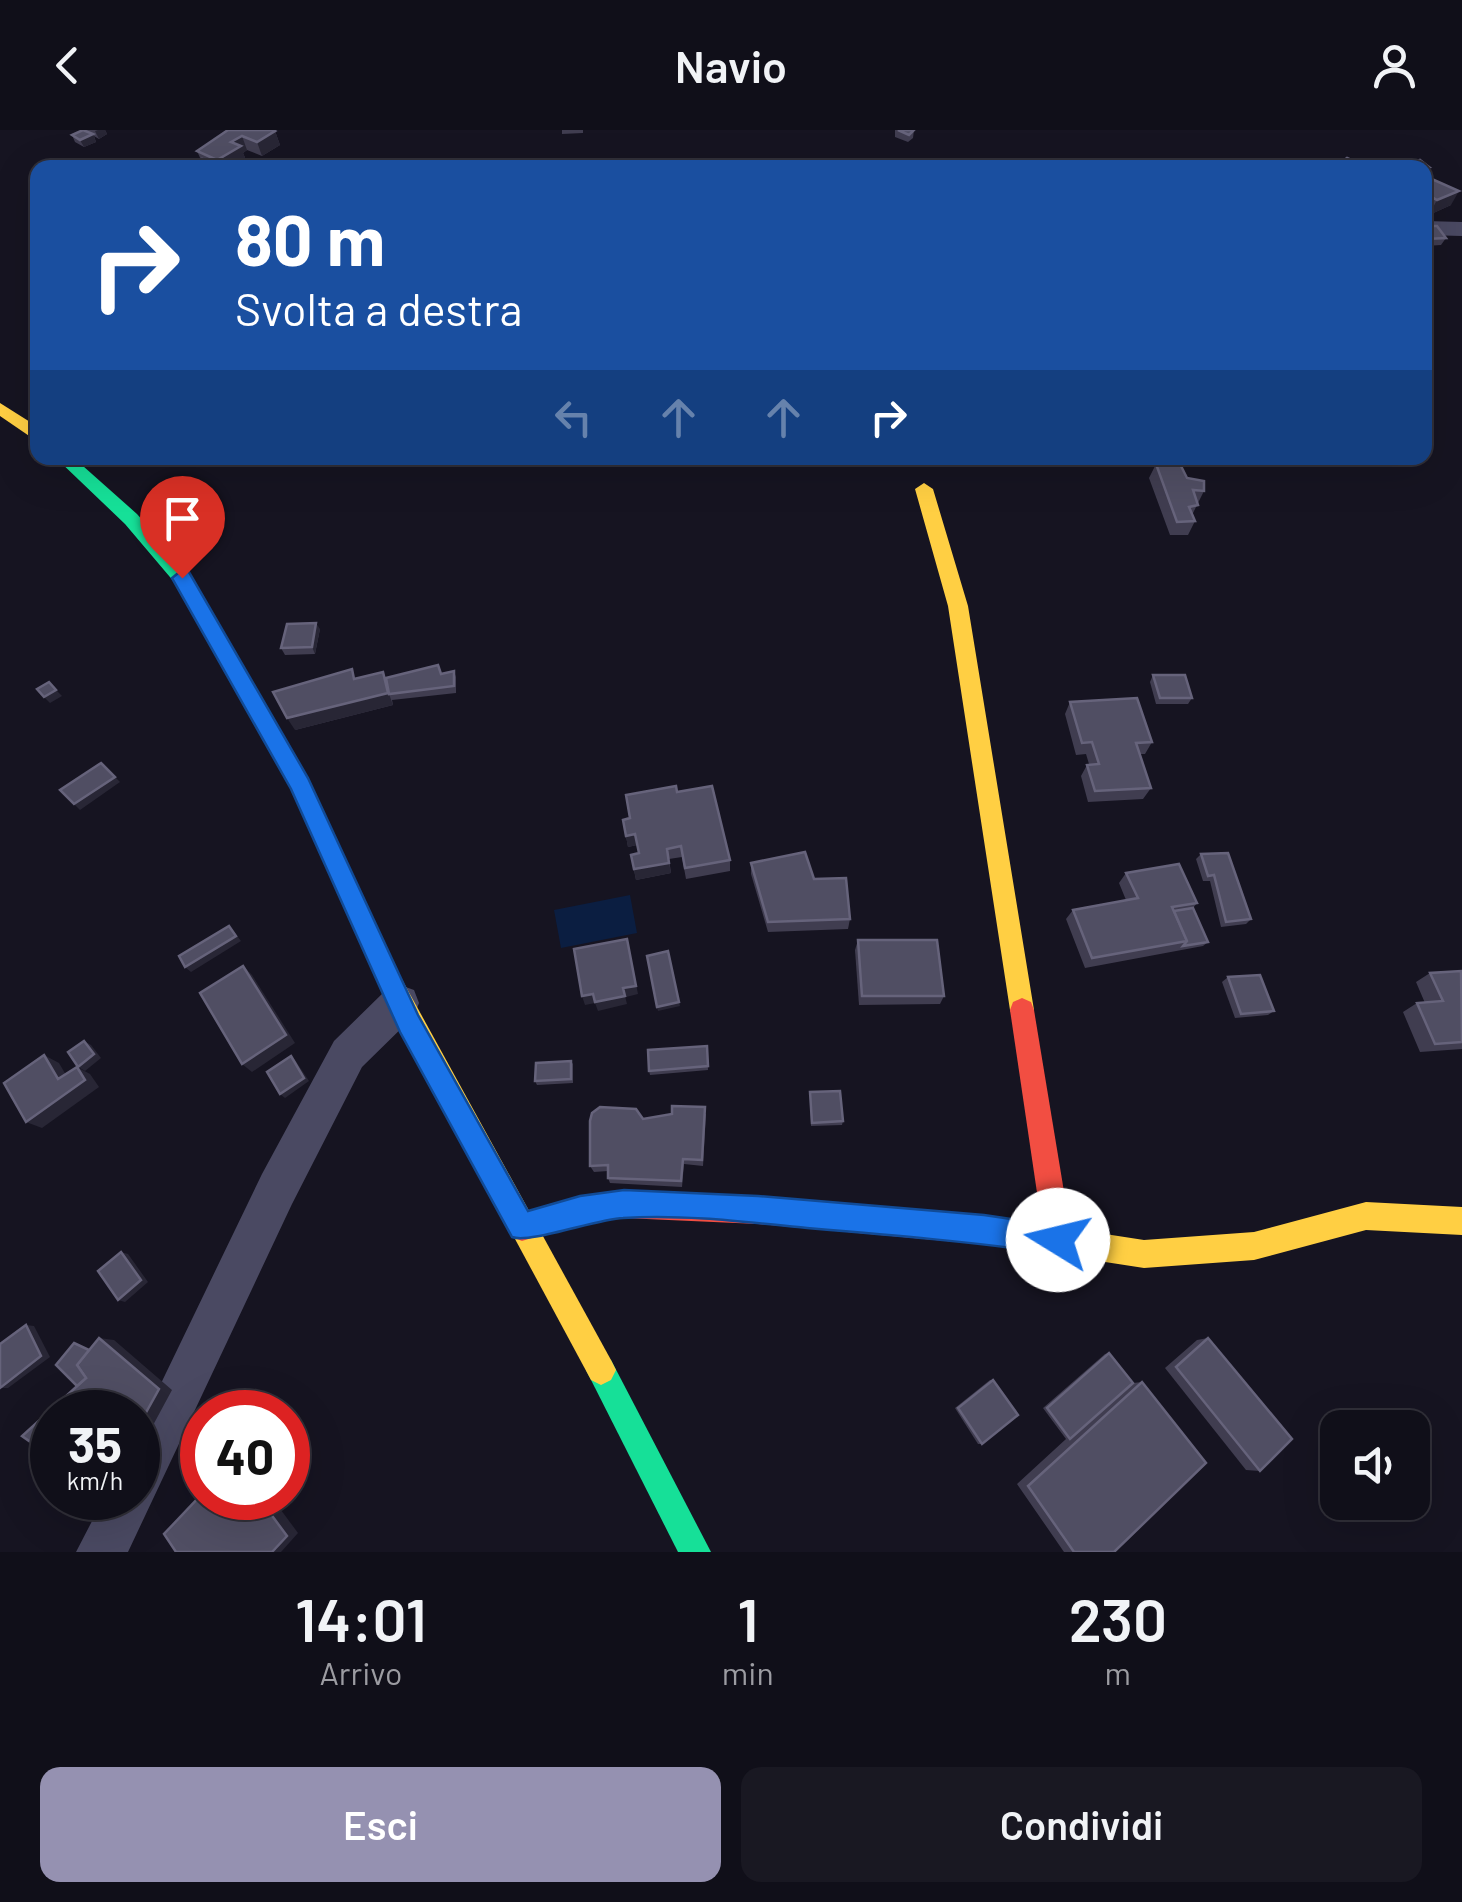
<!DOCTYPE html>
<html lang="it">
<style>
body{margin:0;font-family:Barlow,sans-serif;background:#191822;color:#f1f3f6;height:100vh;display:flex;flex-direction:column;font-size:38px;white-space:nowrap}
*{box-sizing:border-box;margin:0}
p{font-size:32px;color:#9c9ca2}
.icon{flex:none;width:55px;height:55px;fill:none;stroke:currentColor;stroke-width:2;stroke-linecap:round;stroke-linejoin:round}
.map{position:relative;height:1422px;overflow:hidden}
.sheet{display:flex;flex-direction:column;background:#100f19;flex:1}
.sheet>*{flex:none}
.hud{position:absolute;left:30px;top:30px;width:1402px;height:305px;border-radius:20px;box-shadow:0 10px 40px #0002,0 0 0 2px #302f38;background:#1a4fa0;color:#fff;overflow:hidden}
.controls{position:absolute;left:1320px;top:1280px;display:grid;gap:20px}
.controls a{display:grid;place-items:center;width:110px;height:110px;border-radius:20px;background:#100f19;box-shadow:0 10px 40px #0002,0 0 0 2px #302f38;font-size:50px}
.speed{position:absolute;left:30px;top:1260px;display:flex;gap:20px;font-size:50px;font-weight:700;text-align:center}
.speed>*{display:grid;place-content:center;width:130px;height:130px;border-radius:50%;background:#100f19;box-shadow:0 10px 40px #0002,0 0 0 2px #302f38;line-height:1}
.speed small{font-size:25px;font-weight:400}
.speed .limit{border:15px solid #d22;background:#fff;color:#111}
.pin{position:absolute;display:grid;place-items:center;width:85px;height:85px;color:#fff;margin:-102px -42px;border-radius:50% 50% 50% 0;rotate:-45deg;box-shadow:0 0 10px #0007}
.pin .icon{rotate:45deg}
.me{position:absolute;width:110px;margin:-55px;rotate:279deg;stroke-linejoin:round;filter:drop-shadow(0 0 8px #0008)}
.turn{display:flex;align-items:center;gap:35px;height:210px;padding:0 40px;font-size:45px}
.turn .icon{width:130px;height:130px;stroke-width:2.5}
.turn b{display:block;font-size:70px;line-height:85px}
.lanes{display:flex;align-items:center;height:95px;padding:0 40px;background:#0003;justify-content:center;gap:50px;direction:ltr}
.lanes .off{opacity:.35}
.eta{display:flex;justify-content:space-evenly;align-items:center;height:170px;text-align:center}
.eta b{font-size:60px;font-weight:600;line-height:70px}
.action{display:flex;gap:20px;margin-top:auto;padding:20px 40px}
.action a{flex:1;height:115px;border-radius:20px;background:#9591b1;color:#fff;font-size:40px;font-weight:600;line-height:115px;text-align:center}
.action a+a{background:#191822;color:#f1f3f6}
header{display:flex;justify-content:space-between;align-items:center;height:130px;padding:0 40px;background:#100f19;font-size:45px;font-weight:600}
.map>svg:first-child{display:block}
</style>
<header><svg class="icon" aria-label="back" viewBox="0 0 24 24"><path d="M15 5l-7 7 7 7"/></svg>Navio<svg class="icon" aria-label="person" viewBox="0 0 24 24"><circle cx="12" cy="8" r="4"/><path d="M4 21q1-7 8-7t8 7"/></svg></header>
<div class="map">
<svg width="1462" height="1422" viewBox="0 0 1462 1422">
<rect width="100%" height="100%" fill="#161421"/>
<path fill="#0b1e41" d="M630,765L637,803L561,818L554,780Z"/>
<g fill="none" stroke-linecap="round" stroke-linejoin="round">
<g fill="#4a4962" fill-rule="evenodd">
<path d="M1425,91L1462,92V106L1425,105Z"/>
<path d="M400,855L414,860L419,873L414,886L362,937L292,1074L128,1422H76L104,1368H138V1301L262,1044L334,911L386,860Z"/>
</g>
<g fill="#16e098" fill-rule="evenodd">
<path d="M56,328H74L137,384L189,443L308,649L403,854L400,862L391,865L382,862L291,659L175,453L125,394Z"/>
<path d="M601,1225L611,1230L711,1422H678L586,1240L591,1230Z"/>
</g>
<g fill="#ffcf43" fill-rule="evenodd">
<path d="M0,273L38,297V312L0,286Z"/>
<path d="M924,353L933,359L968,476L1034,880L1031,888L1022,892L1013,888L1010,880L948,476L915,359Z"/>
<path d="M391,843L400,846L611,1230L616,1240L611,1250L601,1255L591,1250L382,862L379,854L382,846Z"/>
<path d="M1366,1072L1462,1077V1105L1366,1100L1254,1130L1144,1138L1001,1116L991,1112L987,1102L991,1092L1001,1088L1144,1110L1254,1102Z"/>
</g>
<g fill="#f24e42" fill-rule="evenodd">
<path d="M1022,868L1031,872L1034,880L1072,1110L1068,1120L1058,1124L1048,1120L1044,1110L1010,880L1013,872Z"/>
<path d="M624,1060L758,1066L1001,1088L1011,1092L1015,1102L1011,1112L1001,1116L758,1094L624,1088L580,1093L522,1111L512,1107L508,1097L512,1087C548,1072 585,1065 624,1060Z"/>
</g>
</g>
<g fill="#403d50">
<path d="M86,0H105L107,4L99,9L94,6L96,12L84,17L75,12L72,5Z"/>
<path d="M228,0L275,1L280,15L262,26L247,20L243,23L246,30L234,38H194L193,34L201,30L197,21Z"/>
<path d="M562,0H583V3L562,4Z"/>
<path d="M895,0H914L913,8L908,12L895,7Z"/>
<path d="M1425,46L1451,75L1429,85L1425,82Z"/>
<path d="M1425,96L1446,108L1441,115L1425,116Z"/>
<path d="M1156,334L1204,361L1192,385L1195,391L1188,405H1170L1149,348Z"/>
<path d="M320,499L315,524L285,525L281,518Z"/>
<path d="M454,541L456,547V563L392,570L393,575L295,600L356,548H386L442,544Z"/>
<path d="M1153,545L1192,568L1188,574H1156L1150,552Z"/>
<path d="M1070,572L1152,612L1145,624H1140L1151,658L1143,669L1088,672L1081,646L1087,635L1089,634L1086,624L1076,625L1065,584Z"/>
<path d="M677,662L730,730V741L686,749L682,727L669,729L671,743L636,750L631,725L639,724L637,715L628,717L623,690L630,688Z"/>
<path d="M1201,724L1251,789L1246,794L1221,797L1210,751H1203L1196,729Z"/>
<path d="M751,733L814,749L850,789L848,799L768,802L751,744Z"/>
<path d="M1126,743L1197,773L1193,778L1208,812L1203,816L1085,838L1066,789L1073,780L1126,770L1119,753Z"/>
<path d="M858,810L944,866L940,874L859,875L855,820Z"/>
<path d="M1462,842V919L1420,922L1403,882L1417,873H1425L1416,852L1430,843Z"/>
<path d="M1228,847L1274,881L1268,885L1235,888L1222,852Z"/>
<path d="M707,916L708,940L650,945L649,941Z"/>
<path d="M571,931L573,934V953L537,955L535,951Z"/>
<path d="M810,962L843,991L842,995L811,996Z"/>
<path d="M706,984L703,1036L684,1034L682,1057L610,1053L608,1048V1041L594,1042L590,1036L643,989Z"/>
<path d="M1208,1208L1260,1341L1246,1340L1165,1238L1197,1210Z"/>
<path d="M1109,1223L1133,1253L1142,1252L1114,1422H1064L1017,1354L1066,1309L1043,1278L1105,1224Z"/>
<path d="M990,1250H993L982,1314H978L955,1278Z"/>
</g>
<g fill="#282635">
<path d="M98,0H105L107,4L99,9L95,1Z"/>
<path d="M275,1L280,15L262,26L257,12Z"/>
<path d="M93,4L96,12L84,17L80,10Z"/>
<path d="M242,6L247,20L243,23L246,30L234,38H220L217,30L231,12Z"/>
<path d="M1459,61L1451,75L1429,85L1437,70Z"/>
<path d="M316,493L320,499L315,524L312,517Z"/>
<path d="M383,542L389,554V564L393,575L295,600L287,588Z"/>
<path d="M56,560L62,566L50,573L44,567Z"/>
<path d="M115,647L120,652L80,680L74,674Z"/>
<path d="M635,704L637,715L628,717L626,706Z"/>
<path d="M669,733L671,743L636,750L634,739Z"/>
<path d="M229,796L241,811L191,842L185,837Z"/>
<path d="M627,809L638,864L626,867L623,858Z"/>
<path d="M243,836L252,845L295,913L252,942L242,934Z"/>
<path d="M593,864L625,866L627,874L598,881L595,873L585,875L582,866Z"/>
<path d="M679,872L680,876L658,881L657,877Z"/>
<path d="M84,911L91,915L101,928L85,941L78,937Z"/>
<path d="M44,925L59,933L73,957L58,949Z"/>
<path d="M291,926L295,930L309,951L285,968L280,964Z"/>
<path d="M77,937L90,944L99,957L42,998L26,992Z"/>
<path d="M121,1122L128,1124L148,1152L125,1172L118,1170Z"/>
<path d="M26,1195L34,1196L50,1227L8,1258H0Z"/>
<path d="M99,1208L114,1210L172,1260L138,1323V1297Z"/>
<path d="M259,1368H272L298,1403L281,1422H272Z"/>
</g>
<g fill="#504e63" stroke="#66637b" stroke-width="2.5">
<path d="M83,0L93,4L80,10L72,5Z"/>
<path d="M228,0H273L275,1L257,12L242,6L231,12L241,16L217,30L197,21Z"/>
<path d="M898,0H914L909,5Z"/>
<path d="M1347,28L1356,32L1347,37L1339,34Z"/>
<path d="M202,29L211,33L203,38L193,34Z"/>
<path d="M1377,30L1384,38H1370L1365,32Z"/>
<path d="M1420,30L1429,37L1418,38L1411,33Z"/>
<path d="M1425,46L1459,61L1437,70L1425,63Z"/>
<path d="M1425,96H1437L1446,108L1425,109Z"/>
<path d="M1156,334H1180L1187,348L1204,351V361L1193,360L1198,375L1189,377L1195,391L1177,392Z"/>
<path d="M316,493L312,517L281,518L287,494Z"/>
<path d="M438,535L441,544L454,541V556L389,564L386,548Z"/>
<path d="M352,539L354,549L383,542L388,563L287,588L273,562Z"/>
<path d="M1153,545H1185L1192,568H1160Z"/>
<path d="M49,552L56,560L44,567L37,559Z"/>
<path d="M1137,568L1152,612L1136,613L1151,658L1095,661L1087,635L1099,634L1092,612L1082,613L1070,572Z"/>
<path d="M101,633L115,647L74,674L60,660Z"/>
<path d="M676,656L677,662L712,656L730,730L685,738L681,716L667,719L669,733L634,739L631,725L639,723L635,704L626,706L623,690L630,688L626,665Z"/>
<path d="M805,722L814,749L846,748L850,789L768,792L751,733Z"/>
<path d="M1228,723L1251,789L1226,792L1214,745L1208,746L1201,724Z"/>
<path d="M1179,734L1197,773L1172,777L1187,811L1092,828L1073,780L1138,768L1126,743Z"/>
<path d="M1193,778L1208,812L1183,816L1187,811L1174,781Z"/>
<path d="M229,796L236,806L185,837L179,826Z"/>
<path d="M627,809L636,856L623,858L625,866L595,872L593,864L582,866L574,819Z"/>
<path d="M858,810H937L944,866H862Z"/>
<path d="M668,821L679,872L657,877L647,826Z"/>
<path d="M243,836L286,905L242,934L200,863Z"/>
<path d="M1461,841L1462,912L1435,914L1417,873L1443,871L1430,843Z"/>
<path d="M1260,845L1274,881L1241,884L1228,847Z"/>
<path d="M84,911L94,924L78,937L68,922Z"/>
<path d="M707,916L708,936L649,941L648,920Z"/>
<path d="M44,925L58,949L77,937L85,950L26,992L4,953Z"/>
<path d="M291,926L304,948L280,964L267,942Z"/>
<path d="M571,931V949L535,951L536,933Z"/>
<path d="M840,961L843,991L812,993L810,962Z"/>
<path d="M672,976L705,977L702,1030L683,1029L681,1051L608,1048V1035L590,1036V991L592,983L600,977L636,979L643,989L672,984Z"/>
<path d="M121,1122L141,1150L118,1170L98,1141Z"/>
<path d="M26,1195L41,1226L0,1258V1214Z"/>
<path d="M99,1208L159,1259L138,1297V1282H52V1327L22,1306L86,1248L77,1235Z"/>
<path d="M1208,1208L1292,1309L1260,1341L1176,1237Z"/>
<path d="M74,1213L89,1220L77,1235L86,1248L77,1256L56,1235Z"/>
<path d="M1109,1223L1133,1253L1070,1309L1047,1278Z"/>
<path d="M993,1250L1018,1285L982,1314L958,1278Z"/>
<path d="M1142,1252L1206,1333L1114,1422H1074L1028,1356Z"/>
<path d="M202,1364V1368H259L287,1406L272,1422H176L164,1404Z"/>
</g>
<path fill="#1a73e8" stroke="#114b97" stroke-width="2.5" d="M182,440L189,442L308,648L418,885L528,1081L580,1066L624,1060L758,1066L984,1085L1058,1096L1067,1100L1071,1110L1067,1120L1058,1124C974,1112 891,1105 807,1098C747,1092 683,1084 623,1088C597,1089 529,1114 512,1107L400,902L291,659L172,448Z"/>
</svg>
<div class="controls">
<a><svg class="icon" aria-label="sound" viewBox="0 0 24 24"><path d="M4 9h4l5-4v14l-5-4H4zM17 9q2 3 0 6"/></svg></a>
</div>
<div class="speed"><div>35<small>km/h</small></div><div class="limit">40</div></div>
<div class="pin" style="left:182px;top:448px;background:#d93025"><svg class="icon" aria-label="arrive" viewBox="0 0 24 24"><path d="M6 21V4h12l-3 4 3 4H6"/></svg></div>
<svg class="me" style="left:1058px;top:1110px" viewBox="-20 -20 40 40"><circle r="19" fill="#fff"/><path d="M0-13L10 11 0 6-10 11z" fill="#1a73e8"/></svg>
<div class="hud">
<div class="turn"><svg class="icon" aria-label="right" viewBox="0 0 24 24"><path d="M7 20v-9h11M14 6l5 5-5 5"/></svg><div><b>80 m</b>Svolta a destra</div></div>
<div class="lanes"><svg class="icon off" aria-label="left" viewBox="0 0 24 24"><path d="M17 20v-9H6M10 6l-5 5 5 5"/></svg><svg class="icon off" aria-label="ahead" viewBox="0 0 24 24"><path d="M12 20V5M6 11l6-6 6 6"/></svg><svg class="icon off" aria-label="ahead" viewBox="0 0 24 24"><path d="M12 20V5M6 11l6-6 6 6"/></svg><svg class="icon" aria-label="right" viewBox="0 0 24 24"><path d="M7 20v-9h11M14 6l5 5-5 5"/></svg></div>
</div>
</div>
<section class="sheet">
<div class="eta">
<div><b>14:01</b><p>Arrivo</p></div>
<div><b>1</b><p>min</p></div>
<div><b>230</b><p>m</p></div>
</div>
<div class="action"><a>Esci</a><a>Condividi</a></div>
</section>
